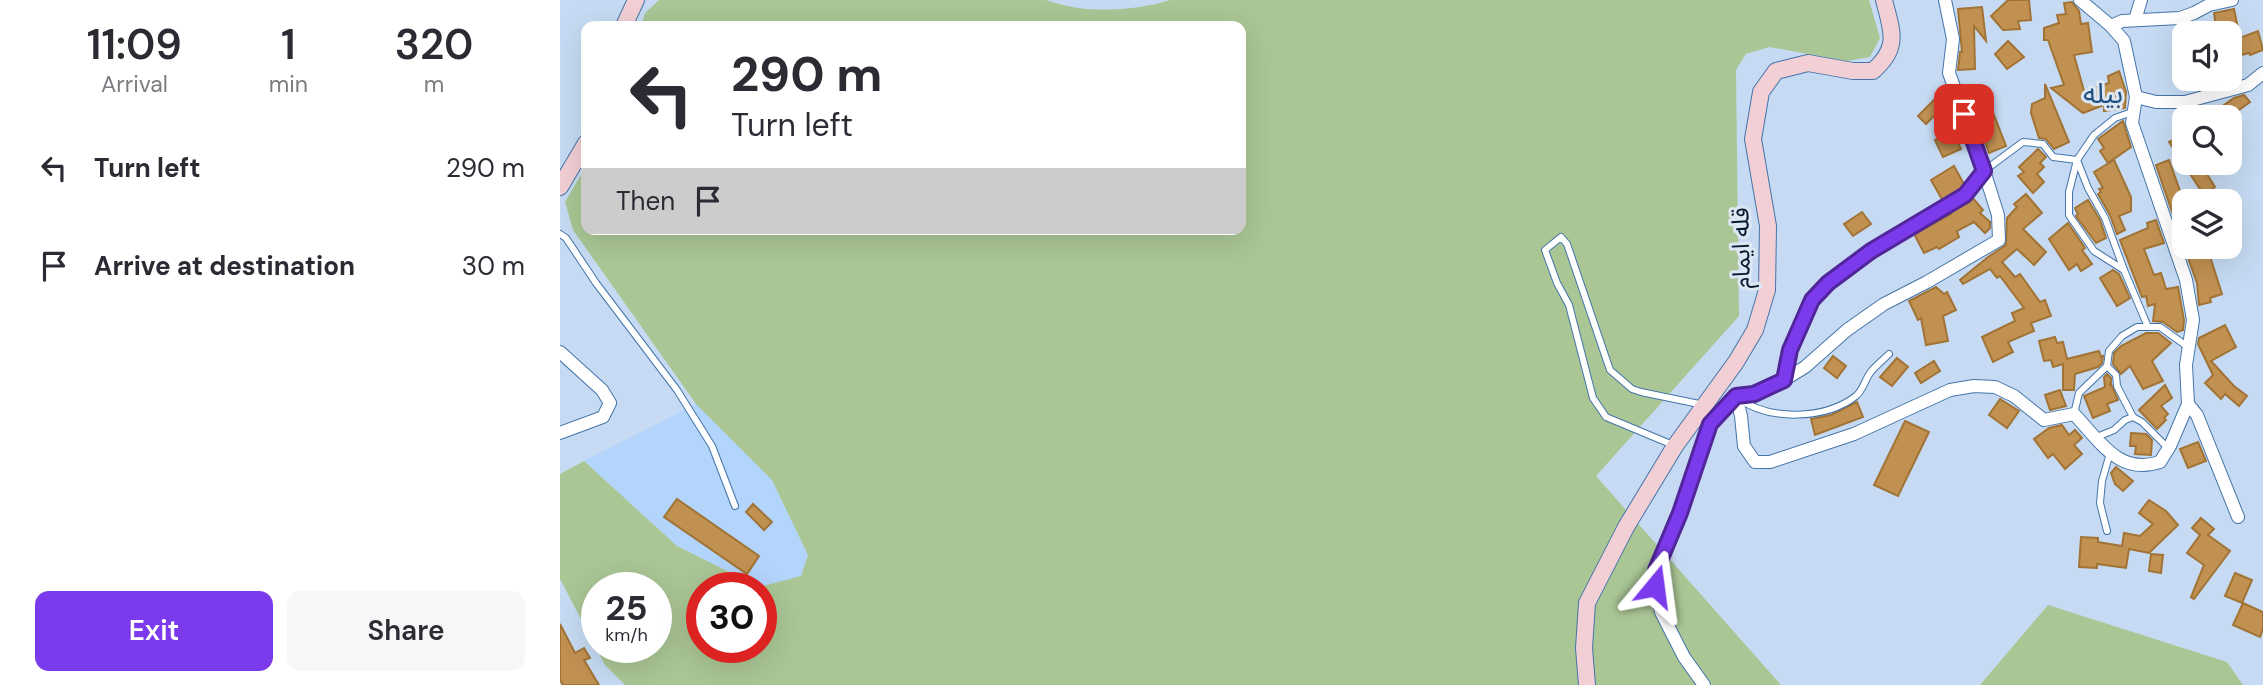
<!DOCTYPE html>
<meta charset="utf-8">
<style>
body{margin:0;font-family:"DM Sans","Noto Sans Arabic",sans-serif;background:#f7f7f7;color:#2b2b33;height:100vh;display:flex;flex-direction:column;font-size:26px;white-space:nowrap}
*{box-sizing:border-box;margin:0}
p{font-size:23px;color:#7c7c81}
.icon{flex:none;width:38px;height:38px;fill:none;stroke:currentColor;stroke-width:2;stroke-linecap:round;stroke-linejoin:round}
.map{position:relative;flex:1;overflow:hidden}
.side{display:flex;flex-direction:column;background:#fff;width:560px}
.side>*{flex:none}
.top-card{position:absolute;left:21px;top:21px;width:665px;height:214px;border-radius:14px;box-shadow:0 7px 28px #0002;background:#fff;color:#2b2b33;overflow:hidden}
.tools{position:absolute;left:1612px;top:21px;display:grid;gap:14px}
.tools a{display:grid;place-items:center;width:70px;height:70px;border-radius:14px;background:#fff;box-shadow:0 7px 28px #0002;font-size:35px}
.speed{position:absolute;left:21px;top:572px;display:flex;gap:14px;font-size:35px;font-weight:700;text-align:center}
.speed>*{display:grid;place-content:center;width:91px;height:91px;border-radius:50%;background:#fff;box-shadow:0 7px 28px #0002;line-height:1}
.speed small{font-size:18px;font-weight:400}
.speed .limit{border:10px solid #d22;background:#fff;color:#111}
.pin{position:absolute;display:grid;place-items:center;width:60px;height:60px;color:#fff;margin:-30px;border-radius:14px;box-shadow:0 4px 10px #0006}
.me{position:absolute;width:77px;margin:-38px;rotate:16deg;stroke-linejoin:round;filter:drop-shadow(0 0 5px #0008)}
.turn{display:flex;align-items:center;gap:24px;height:147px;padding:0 35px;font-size:32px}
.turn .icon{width:91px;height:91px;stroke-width:2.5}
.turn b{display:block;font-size:49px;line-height:60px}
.then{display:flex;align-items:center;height:66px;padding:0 35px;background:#0003;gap:14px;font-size:26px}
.eta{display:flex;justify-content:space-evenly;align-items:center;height:119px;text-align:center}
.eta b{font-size:42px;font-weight:600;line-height:49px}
.cta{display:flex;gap:14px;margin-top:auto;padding:14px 35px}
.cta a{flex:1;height:80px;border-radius:14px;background:#7c3aed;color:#fff;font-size:28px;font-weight:600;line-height:80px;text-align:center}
.cta a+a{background:#f7f7f7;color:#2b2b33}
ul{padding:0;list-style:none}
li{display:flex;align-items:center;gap:21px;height:98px;padding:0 35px}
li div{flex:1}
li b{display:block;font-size:26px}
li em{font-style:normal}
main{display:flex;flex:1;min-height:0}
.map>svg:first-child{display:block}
</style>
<main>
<section class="side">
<div class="eta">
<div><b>11:09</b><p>Arrival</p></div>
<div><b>1</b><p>min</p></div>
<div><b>320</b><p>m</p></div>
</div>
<ul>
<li><svg class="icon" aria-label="left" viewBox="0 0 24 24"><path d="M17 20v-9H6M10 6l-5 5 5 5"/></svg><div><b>Turn left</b></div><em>290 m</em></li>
<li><svg class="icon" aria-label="arrive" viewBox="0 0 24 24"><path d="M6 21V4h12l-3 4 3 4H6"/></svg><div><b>Arrive at destination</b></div><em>30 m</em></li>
</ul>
<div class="cta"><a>Exit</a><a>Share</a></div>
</section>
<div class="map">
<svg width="1703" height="685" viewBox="0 0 1703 685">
<rect width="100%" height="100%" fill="#c6dbf3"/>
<path fill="#b3d4fb" d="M136,404L212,480L248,555L241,576L199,587L117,546L24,461Z"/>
<g fill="#aac695" fill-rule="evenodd">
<path d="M99,0H486C524,14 571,12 610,0H1309L1320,38L1310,57L1287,61L1209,47L1186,54L1176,70L1179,316L1036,476L1221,685H65L45,665L0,579V474L24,461L117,546L199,587L241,576L248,555L212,480L136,404L13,230L5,202L26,166V229H681V26H81L85,13ZM37,588H96V648H37ZM142,588H201V648H142Z"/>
<path d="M1488,605L1667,662L1683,685H1420Z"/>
</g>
<g fill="#c19152" stroke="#a17334" stroke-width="2">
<path d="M1448,0H1469L1471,20L1458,21L1460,29L1443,30L1431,16Z"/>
<path d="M1512,2L1519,11L1521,24L1528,23L1532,52L1514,55L1524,91L1549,83L1548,76L1559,71L1566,92L1565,108L1544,111V105L1523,113L1491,88L1504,85L1488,40H1484V28L1499,23L1497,15L1506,14L1504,3Z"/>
<path d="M1422,7L1426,41L1414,26L1415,69L1398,70L1400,52H1402L1398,9Z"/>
<path d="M1674,9L1680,38L1698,31L1703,50L1690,55L1689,53L1670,58V33H1657L1654,13Z"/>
<path d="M1448,41L1464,57L1447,69L1435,54Z"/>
<path d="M1485,84L1509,142L1494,149L1486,139L1479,138L1471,113L1472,104L1485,98Z"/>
<path d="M1684,95L1690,102L1672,115L1664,105L1674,98Z"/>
<path d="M1427,97L1446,146L1429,153L1411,103Z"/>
<path d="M1374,100L1382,108L1366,124L1358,116Z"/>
<path d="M1563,121L1571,147L1548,163L1540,151L1544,148L1538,139Z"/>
<path d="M1393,132L1401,149L1383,157L1375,140Z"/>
<path d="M1624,135V163H1640L1655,187L1644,195L1609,142Z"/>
<path d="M1478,149L1486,157L1480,163L1484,167L1477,174L1484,182L1473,193L1458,176L1464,172L1459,167Z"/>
<path d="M1554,160L1571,197V211L1559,216L1565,230L1557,234L1550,215L1538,194L1541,192L1539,189L1543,188L1534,172Z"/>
<path d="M1609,160L1624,202V237L1621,238L1596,165Z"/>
<path d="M1394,166L1405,186L1401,191L1383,201L1371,180Z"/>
<path d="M1466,194L1482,213L1463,229L1486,252L1474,265L1457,249L1442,262L1455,277L1460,274L1480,302L1485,300L1491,316L1471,323L1474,331L1448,342L1453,352L1433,362L1422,337L1455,321L1452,313L1464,308L1440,276L1437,278L1430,269L1403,284L1400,280L1428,257L1446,245L1447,218L1457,207L1454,204Z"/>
<path d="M1411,196L1423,210L1420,213L1430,222V228L1425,233L1414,222L1397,231L1399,237L1379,249L1377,247L1364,253L1354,234L1391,214L1389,211Z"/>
<path d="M1528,200L1540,220L1546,238L1536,243L1516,216L1518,214L1515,208Z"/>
<path d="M1302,212L1311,224L1293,236L1284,224Z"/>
<path d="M1596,220L1604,243L1584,249L1594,275L1601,273L1606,289L1618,287L1624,320L1623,330L1617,332L1603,322L1593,321L1595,304L1588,306L1586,296L1582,297L1560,240L1588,228L1587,223Z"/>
<path d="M1508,223L1525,248L1522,250L1532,264L1521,271L1517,264L1509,270L1489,239Z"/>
<path d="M1624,247H1647L1662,294L1650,298L1651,302L1639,305L1637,283Z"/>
<path d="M1553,270L1559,274L1570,298L1557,306L1540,278Z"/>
<path d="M1376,287L1384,294L1387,292L1396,310L1383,316L1388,341L1366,345L1361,318L1358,320L1349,301Z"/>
<path d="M1665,325L1676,347L1651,361L1674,386L1687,396L1679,406L1665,394L1661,399L1645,383L1653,375L1638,344L1639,338Z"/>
<path d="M1586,333H1598L1611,343L1592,361L1603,381L1583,389L1570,366L1561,374L1553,364L1554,353L1561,346Z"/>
<path d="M1495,337L1497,343L1503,342L1507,359L1539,351L1541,357L1543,356L1542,363L1538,367L1515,374L1514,390H1503V364L1493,367L1491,360L1484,361L1479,341Z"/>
<path d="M1273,356L1286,366L1277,378L1264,368Z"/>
<path d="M1337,358L1348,367L1332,386L1320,377Z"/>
<path d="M1374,361L1380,371L1361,383L1355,373Z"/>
<path d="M1547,374L1551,378V383L1549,385L1551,384L1558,400L1547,404L1550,411L1533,418L1524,396L1545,387L1544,377Z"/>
<path d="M1605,385L1612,398L1601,406L1608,414L1604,418L1606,420L1597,429L1579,410Z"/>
<path d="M1500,390L1506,406L1490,410L1485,395Z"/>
<path d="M1440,399L1459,411L1447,428L1429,415Z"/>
<path d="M1297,402L1303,417L1255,435L1251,419L1271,415Z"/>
<path d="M1345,421L1369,432L1338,496L1314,485Z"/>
<path d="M1502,425L1509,435L1515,430L1522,438L1514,445L1522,454L1505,469L1493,454L1488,458L1474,439L1489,428Z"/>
<path d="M1571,433L1586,434L1592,440L1591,455L1575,454L1576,446H1570Z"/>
<path d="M1638,442L1646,461L1628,468L1620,449Z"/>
<path d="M1556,467L1573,481L1563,491L1555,484L1551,473Z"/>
<path d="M117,499L199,556L187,574L104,517Z"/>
<path d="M1589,500L1606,511L1618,525L1589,553L1569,549L1566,568L1537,564V568L1519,567L1521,537L1538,538V542L1562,546L1564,533L1580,536L1593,524L1579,513Z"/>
<path d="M193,504L212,522L204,530L186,512Z"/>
<path d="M1641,518L1654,529L1648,535L1670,551L1634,599L1631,597L1644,565L1627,553L1640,535L1632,528Z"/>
<path d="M1591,554L1603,555L1601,573L1589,571Z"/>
<path d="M1675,573L1692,580L1682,603L1665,596Z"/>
<path d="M1683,603L1703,612V629L1700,637L1673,625Z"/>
<path d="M0,624L15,653L24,648L30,658L24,660L39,685H3L0,680Z"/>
</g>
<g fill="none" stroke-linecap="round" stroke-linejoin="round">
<g stroke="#4474a9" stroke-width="8">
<g id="lane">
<path d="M1572,112L1555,118L1534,135L1517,160L1509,192V215L1534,251L1564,270L1588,327"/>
<path d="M0,234L6,238L36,283L117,390L152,446L175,506"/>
<path d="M1547,366L1556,375L1557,386L1573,417"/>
<path d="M1224,379L1230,350L1252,300L1268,283L1311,251L1405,195L1424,171L1463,142L1483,144L1493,157L1517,160L1528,188L1545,218L1564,270"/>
<path d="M1178,398C1209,421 1265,420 1296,396C1303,390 1305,380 1310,373C1315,366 1323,360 1329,354"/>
<path d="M1514,414L1519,393L1547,366L1549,351L1562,336L1577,327H1600L1628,347"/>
<path d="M1537,437L1554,430L1565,420L1573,417L1582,422L1608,448"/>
<path d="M1113,445L1046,417L1033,398L1009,305L997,283L985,250L1001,237L1007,244L1050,370L1072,389L1081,392L1144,405"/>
<path d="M1547,531L1540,503L1542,481L1550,453"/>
</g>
</g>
<g stroke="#4474a9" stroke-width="14">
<g id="street">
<path d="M1575,20L1581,0"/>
<path d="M1551,26L1562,21L1620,18L1634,13L1649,5L1672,0"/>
<path d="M1576,97L1596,102H1625L1688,85L1703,73"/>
<path d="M0,352L42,390L50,403L43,417L0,433"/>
<path d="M1176,396L1181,416L1184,446L1195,462H1210L1294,434L1390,390L1414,386L1435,387L1454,396L1484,420L1514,414C1539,440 1559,476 1600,462L1610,446L1628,404L1626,365L1633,320L1626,280L1572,123L1576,97L1564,41L1551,26L1520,0"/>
<path d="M1628,404L1637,415L1678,517"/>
<path d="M1144,685L1124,657L1101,612L1095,586L1096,570L1120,513L1150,424L1176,396L1194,394L1224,380L1245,367L1287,330L1324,304L1367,282L1439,240L1438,215L1420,158L1389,73L1393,39L1385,0"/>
</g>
</g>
<g stroke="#4474a9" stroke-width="18">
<g id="secondary">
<path d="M64,26L76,0"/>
<path d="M0,187L26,143"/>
<path d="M1027,685L1024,648L1027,603L1066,527L1115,446L1176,362L1195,330L1207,290L1208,226L1193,139L1201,92L1216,71L1248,63L1293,71H1313C1340,47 1332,32 1324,0"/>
</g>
</g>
<use href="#lane" stroke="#fff" stroke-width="6"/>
<use href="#street" stroke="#fff" stroke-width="12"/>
<use href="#secondary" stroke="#f1cfd5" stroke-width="16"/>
</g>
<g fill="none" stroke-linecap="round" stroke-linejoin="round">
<g stroke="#51269a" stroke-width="18">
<path id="route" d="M1095,586L1096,570L1120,513L1150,424L1176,396L1194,394L1224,380L1230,350L1252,300L1268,283L1311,251L1405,195L1424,171L1404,114"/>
</g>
<use href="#route" stroke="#7c3aed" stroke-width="12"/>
</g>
<g text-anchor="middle" stroke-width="6" stroke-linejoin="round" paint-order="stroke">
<g font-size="24" fill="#061a2f" stroke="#dde7f3">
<text transform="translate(1181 248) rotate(-91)" y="8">قله ایمام</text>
</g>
<g font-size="28" fill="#1f4f81" stroke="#dde7f3">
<text x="1543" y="103">بیله</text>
</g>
</g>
</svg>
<div class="tools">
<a><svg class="icon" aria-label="sound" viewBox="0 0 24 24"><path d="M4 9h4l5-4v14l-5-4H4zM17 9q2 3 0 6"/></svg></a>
<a><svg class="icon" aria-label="search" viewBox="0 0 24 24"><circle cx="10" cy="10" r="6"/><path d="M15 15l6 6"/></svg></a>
<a><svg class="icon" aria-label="layers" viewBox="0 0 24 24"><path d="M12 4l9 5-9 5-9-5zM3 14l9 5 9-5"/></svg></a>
</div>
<div class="speed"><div>25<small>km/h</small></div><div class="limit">30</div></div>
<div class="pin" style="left:1404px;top:114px;background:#d93025"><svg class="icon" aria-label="arrive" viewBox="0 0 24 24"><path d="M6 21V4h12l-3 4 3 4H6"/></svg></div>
<svg class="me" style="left:1095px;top:586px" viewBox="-20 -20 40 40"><path d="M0-17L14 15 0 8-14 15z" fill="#7c3aed" stroke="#fff" stroke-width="4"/></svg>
<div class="top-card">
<div class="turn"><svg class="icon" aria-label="left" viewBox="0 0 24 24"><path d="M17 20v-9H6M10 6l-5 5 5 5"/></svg><div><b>290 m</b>Turn left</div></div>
<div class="then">Then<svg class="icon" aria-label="arrive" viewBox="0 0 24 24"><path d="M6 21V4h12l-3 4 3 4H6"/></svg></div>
</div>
</div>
</main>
